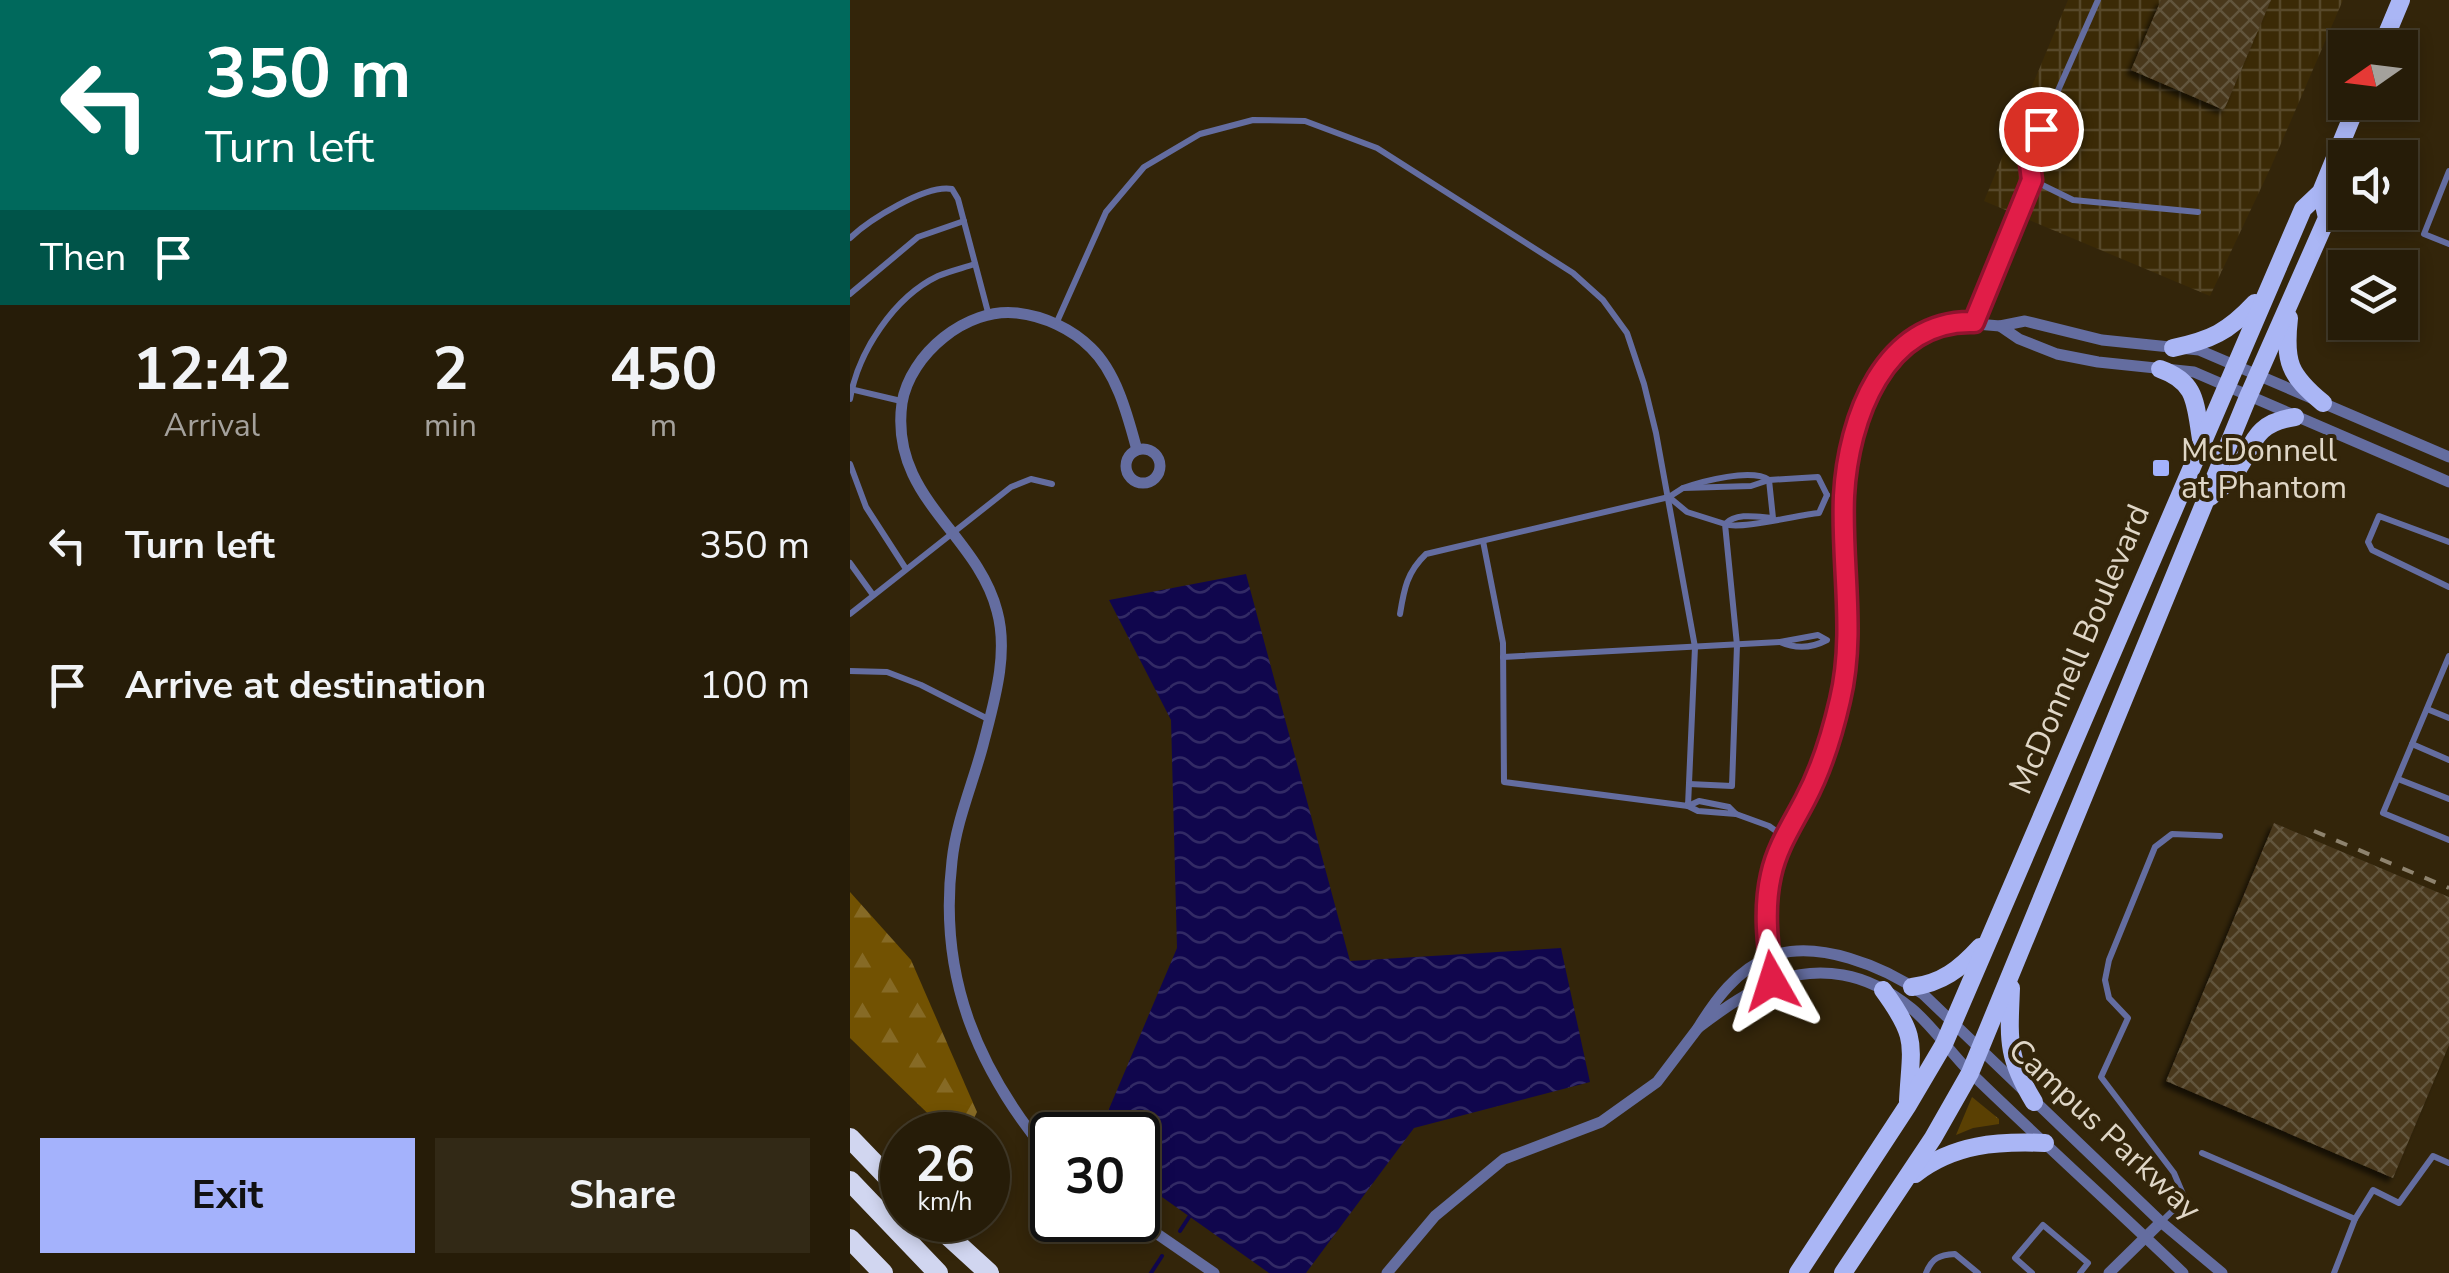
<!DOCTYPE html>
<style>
body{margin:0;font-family:"Nunito Sans",sans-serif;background:#322916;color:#f1f3f6;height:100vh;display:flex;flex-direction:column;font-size:38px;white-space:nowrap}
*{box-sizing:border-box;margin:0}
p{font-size:32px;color:#a4a19c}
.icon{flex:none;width:55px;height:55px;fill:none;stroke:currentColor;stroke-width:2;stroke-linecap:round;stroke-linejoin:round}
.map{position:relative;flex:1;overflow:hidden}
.panel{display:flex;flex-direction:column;background:#261c08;width:850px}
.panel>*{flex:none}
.banner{background:#00695c;color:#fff;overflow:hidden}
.needle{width:65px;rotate:256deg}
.fabs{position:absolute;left:1478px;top:30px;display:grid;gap:20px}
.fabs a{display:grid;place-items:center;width:90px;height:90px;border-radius:0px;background:#261c08;box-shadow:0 5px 15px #0003,0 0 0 2px #423a29;font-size:50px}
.speed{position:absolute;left:30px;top:1112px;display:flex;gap:20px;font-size:50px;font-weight:700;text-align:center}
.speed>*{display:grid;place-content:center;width:130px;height:130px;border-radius:50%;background:#261c08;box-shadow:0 5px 15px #0003,0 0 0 2px #423a29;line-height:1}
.speed small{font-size:25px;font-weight:400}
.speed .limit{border:5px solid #111;border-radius:15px;background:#fff;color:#111}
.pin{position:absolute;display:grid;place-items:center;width:85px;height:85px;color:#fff;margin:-42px;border:5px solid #fff;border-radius:50%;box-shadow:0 2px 10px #0007}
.me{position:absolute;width:110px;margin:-55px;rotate:354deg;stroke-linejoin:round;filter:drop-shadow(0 0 8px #0008)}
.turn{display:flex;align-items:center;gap:35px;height:210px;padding:0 40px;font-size:45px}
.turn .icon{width:130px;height:130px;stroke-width:2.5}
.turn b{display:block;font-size:70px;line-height:85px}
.then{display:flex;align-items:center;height:95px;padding:0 40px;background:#0003;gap:20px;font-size:38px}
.eta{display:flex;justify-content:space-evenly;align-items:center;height:170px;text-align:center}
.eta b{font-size:60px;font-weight:700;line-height:70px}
.primary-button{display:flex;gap:20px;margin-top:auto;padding:20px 40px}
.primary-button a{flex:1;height:115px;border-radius:0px;background:#a4b2fc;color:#111;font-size:40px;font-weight:700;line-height:115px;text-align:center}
.primary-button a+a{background:#322916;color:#f1f3f6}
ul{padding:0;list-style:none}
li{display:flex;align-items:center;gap:30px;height:140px;padding:0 40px}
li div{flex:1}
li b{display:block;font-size:38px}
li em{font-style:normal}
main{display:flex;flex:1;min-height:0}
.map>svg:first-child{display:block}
</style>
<main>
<section class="panel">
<div class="banner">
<div class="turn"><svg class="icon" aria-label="left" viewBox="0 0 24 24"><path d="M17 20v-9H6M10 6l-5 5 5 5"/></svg><div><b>350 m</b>Turn left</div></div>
<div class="then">Then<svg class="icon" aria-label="arrive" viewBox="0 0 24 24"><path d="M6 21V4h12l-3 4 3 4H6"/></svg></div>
</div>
<div class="eta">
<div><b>12:42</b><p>Arrival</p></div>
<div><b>2</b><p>min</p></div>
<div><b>450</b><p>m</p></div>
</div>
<ul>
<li><svg class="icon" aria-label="left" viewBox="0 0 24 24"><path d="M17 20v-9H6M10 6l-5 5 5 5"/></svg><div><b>Turn left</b></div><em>350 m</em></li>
<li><svg class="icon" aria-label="arrive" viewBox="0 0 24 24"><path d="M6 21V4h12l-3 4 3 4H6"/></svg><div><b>Arrive at destination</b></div><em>100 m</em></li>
</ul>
<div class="primary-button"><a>Exit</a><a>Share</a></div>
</section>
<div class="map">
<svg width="1599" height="1273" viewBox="0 0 1599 1273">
<defs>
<pattern id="industrial-grid" width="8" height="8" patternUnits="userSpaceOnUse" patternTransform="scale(2.5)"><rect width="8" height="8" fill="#3b2a06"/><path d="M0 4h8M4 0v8" fill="none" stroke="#574829"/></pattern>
<pattern id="grass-tufts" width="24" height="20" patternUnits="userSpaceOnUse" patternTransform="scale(2.5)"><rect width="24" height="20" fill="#5a4003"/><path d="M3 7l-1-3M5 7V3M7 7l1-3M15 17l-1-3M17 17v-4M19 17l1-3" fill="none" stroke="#715b26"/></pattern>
<pattern id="forest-firs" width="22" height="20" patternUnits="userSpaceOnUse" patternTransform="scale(2.5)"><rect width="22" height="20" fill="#725202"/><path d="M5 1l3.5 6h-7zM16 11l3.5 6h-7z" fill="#866a25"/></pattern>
<pattern id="water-waves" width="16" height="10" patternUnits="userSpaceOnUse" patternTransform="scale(2.5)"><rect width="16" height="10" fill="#10064d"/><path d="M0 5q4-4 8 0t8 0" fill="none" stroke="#322a65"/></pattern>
<pattern id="building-cross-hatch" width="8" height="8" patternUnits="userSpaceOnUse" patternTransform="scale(2.5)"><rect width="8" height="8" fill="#48391f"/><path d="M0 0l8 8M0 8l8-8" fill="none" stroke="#62553e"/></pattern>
<filter id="shadow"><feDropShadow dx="-4.5" dy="4.5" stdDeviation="2.5" flood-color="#0009"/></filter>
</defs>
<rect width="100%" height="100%" fill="#33250a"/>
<path fill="url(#industrial-grid)" d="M1218,0H1493L1420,169L1360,296L1134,201Z"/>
<path fill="url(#grass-tufts)" d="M1122,1097L1149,1119V1124L1123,1128L1106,1135Z"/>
<path fill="url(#forest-firs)" d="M0,892L61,960L127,1112L116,1135H100L0,1038Z"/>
<path fill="url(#water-waves)" d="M396,574L500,961L711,948L740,1082L564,1128L456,1273H419L288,1180V1135H248L327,948L321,720L259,600Z"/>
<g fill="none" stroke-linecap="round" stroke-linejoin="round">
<g stroke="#10064d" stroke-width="4">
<path d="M330,1231L339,1217"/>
<path d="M301,1273L312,1256"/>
</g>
</g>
<g fill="url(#building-cross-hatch)" filter="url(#shadow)">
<path d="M1311,0H1421L1374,110L1281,70Z"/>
<path d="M1424,823L1599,897V1045L1543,1178L1316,1081Z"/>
</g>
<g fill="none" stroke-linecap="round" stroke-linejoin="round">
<g stroke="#646da0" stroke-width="6">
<path d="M1599,171L1574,234L1599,244"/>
<path d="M1182,180L1179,156L1248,0"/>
<path d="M0,238C19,220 76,184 102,189L108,199L139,316"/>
<path d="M0,294L68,237L114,221"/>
<path d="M1124,323L1182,180L1223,200L1348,212"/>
<path d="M206,324L256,212L294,167L350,134L403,120L455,121L527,148L723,273L753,300L777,333L794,384L806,433L845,647L838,806L654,782L653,643L633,541"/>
<path d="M0,389L51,401"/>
<path d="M0,399C8,352 44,297 88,276C100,271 113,268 125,264"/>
<path d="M0,464L16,507L56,569"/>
<path d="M833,488C853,481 902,468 919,480L923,518C908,517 887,512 875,524"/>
<path d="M819,497L833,488L901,486L919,480L968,477L977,495"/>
<path d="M875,524C890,530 947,515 969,513L977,495"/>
<path d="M1599,542L1529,516L1518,542L1522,550L1599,587"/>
<path d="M0,563L23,595"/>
<path d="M0,614L161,487L181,479L202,484"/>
<path d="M550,614C554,589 557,572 576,554L819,497L837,512L875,524L887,645L882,786L839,784"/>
<path d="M968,635L977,640C962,648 946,649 930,642Z"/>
<path d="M1599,656L1533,813L1599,840"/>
<path d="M653,657L930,642"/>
<path d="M0,671L37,672L71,685L138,719"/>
<path d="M1577,709L1599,718"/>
<path d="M1562,744L1599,760"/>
<path d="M1548,779L1599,799"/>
<path d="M849,801L879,807L886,814L848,811L838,806Z"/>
<path d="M886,814L919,826L933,836"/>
<path d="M1352,1153L1505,1219L1484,1273"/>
<path d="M1505,1219L1523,1190L1549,1203L1583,1156L1599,1163"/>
<path d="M1312,1221L1335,1199L1324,1173L1251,1077L1278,1018L1259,998L1255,980L1259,960L1305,847L1322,834L1370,836"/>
<path d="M1076,1273C1082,1258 1089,1255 1105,1254L1128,1273"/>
<path d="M1182,1273L1165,1258L1193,1225L1238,1263L1230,1273"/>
</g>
<g stroke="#646da0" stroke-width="11">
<path d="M1150,326L1169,339L1207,354L1248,362L1344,372L1599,482"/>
<circle cx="293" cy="466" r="17"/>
<path d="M921,981L916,921L921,876L933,836L955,800L977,749L991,695L998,639L994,496L1000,455L1017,395L1042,357L1064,337L1103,322L1150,326L1175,321L1252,340L1349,350L1599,457"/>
<path d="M202,1159C128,1071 88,978 102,861C106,822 123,783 133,745C144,702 159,654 147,611C127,533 39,497 52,403C60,354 117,307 167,313C194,316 222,329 241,348C267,373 278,417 287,450"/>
<path d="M287,1220L364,1273"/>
<path d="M537,1273L585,1216L654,1159L751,1122L807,1082L848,1028"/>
<path d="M1259,1273L1311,1222"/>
<path d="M1333,1273C1264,1207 1192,1142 1123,1075C1101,1054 1084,1027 1061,1008C1042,993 1017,979 993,975C935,965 892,994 848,1028C865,1000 887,970 919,957C966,938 1035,967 1073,994L1311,1222L1372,1273"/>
</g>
<g stroke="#aab6f5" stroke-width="18">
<path d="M1531,48L1551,0"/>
<path d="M1439,318C1434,362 1439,375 1473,403"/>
<path d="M1323,348C1361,340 1378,332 1405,303"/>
<path d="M1310,369C1347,382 1345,403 1351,439"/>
<path d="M1360,497C1366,492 1373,487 1379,481C1405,453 1396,424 1445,417"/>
<path d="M1062,987C1092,983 1110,969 1130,947"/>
<path d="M1161,988C1159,1039 1156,1056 1184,1102"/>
<path d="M1033,990C1069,1039 1061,1044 1058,1101"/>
<path d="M1065,1174C1104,1144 1147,1141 1195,1143"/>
<path d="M948,1273L1058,1105L1094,1044L1453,209L1471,192L1508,102"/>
<path d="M993,1273L1083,1138L1120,1073L1398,397L1477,218L1471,192"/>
</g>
<g stroke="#d1d6f0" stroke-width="20">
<path d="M0,1138L52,1192"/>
<path d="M0,1181L88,1273"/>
<path d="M81,1220L139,1273"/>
<path d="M0,1239L33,1273"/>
</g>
<path stroke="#8e836e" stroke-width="4" stroke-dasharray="12 12" stroke-linecap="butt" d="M1464,831L1599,888"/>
</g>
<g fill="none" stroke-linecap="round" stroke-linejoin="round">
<g stroke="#92132f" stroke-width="25">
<path id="route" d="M922,981C918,945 913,910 921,875C927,847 942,825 955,800C972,768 982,735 990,700C1006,633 991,564 994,496C998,419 1034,319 1124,322L1182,180L1179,156L1191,129"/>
</g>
<use href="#route" stroke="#e11d48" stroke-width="18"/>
</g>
<rect fill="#a4b2fc" stroke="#33250a" stroke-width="4" x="1301" y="458" width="20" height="20" rx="5"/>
<g text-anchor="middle" stroke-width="8" stroke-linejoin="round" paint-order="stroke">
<g font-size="32" fill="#e0d7c7" stroke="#33250a" text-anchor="start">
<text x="1331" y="461">McDonnell<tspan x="1331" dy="37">at Phantom</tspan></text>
</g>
<g font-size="32" fill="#e0d7c7" stroke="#33250a">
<text transform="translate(1229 649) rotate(-67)" y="11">McDonnell Boulevard</text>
<text transform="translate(1255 1129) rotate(43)" y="11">Campus Parkway</text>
</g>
</g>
</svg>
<div class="fabs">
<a><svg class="needle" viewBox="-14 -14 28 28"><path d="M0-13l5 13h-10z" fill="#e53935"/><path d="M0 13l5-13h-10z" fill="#a4a19c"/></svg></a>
<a><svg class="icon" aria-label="sound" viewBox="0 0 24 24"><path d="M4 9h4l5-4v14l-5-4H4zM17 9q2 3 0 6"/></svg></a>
<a><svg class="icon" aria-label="layers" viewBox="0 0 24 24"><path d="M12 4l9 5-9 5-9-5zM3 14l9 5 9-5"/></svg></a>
</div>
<div class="speed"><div>26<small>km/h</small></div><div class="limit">30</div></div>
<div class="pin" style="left:1191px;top:129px;background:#d93025"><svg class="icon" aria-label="arrive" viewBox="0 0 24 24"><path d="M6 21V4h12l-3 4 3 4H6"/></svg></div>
<svg class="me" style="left:922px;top:981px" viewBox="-20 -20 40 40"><path d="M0-17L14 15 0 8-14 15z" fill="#e11d48" stroke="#fff" stroke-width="4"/></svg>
</div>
</main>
